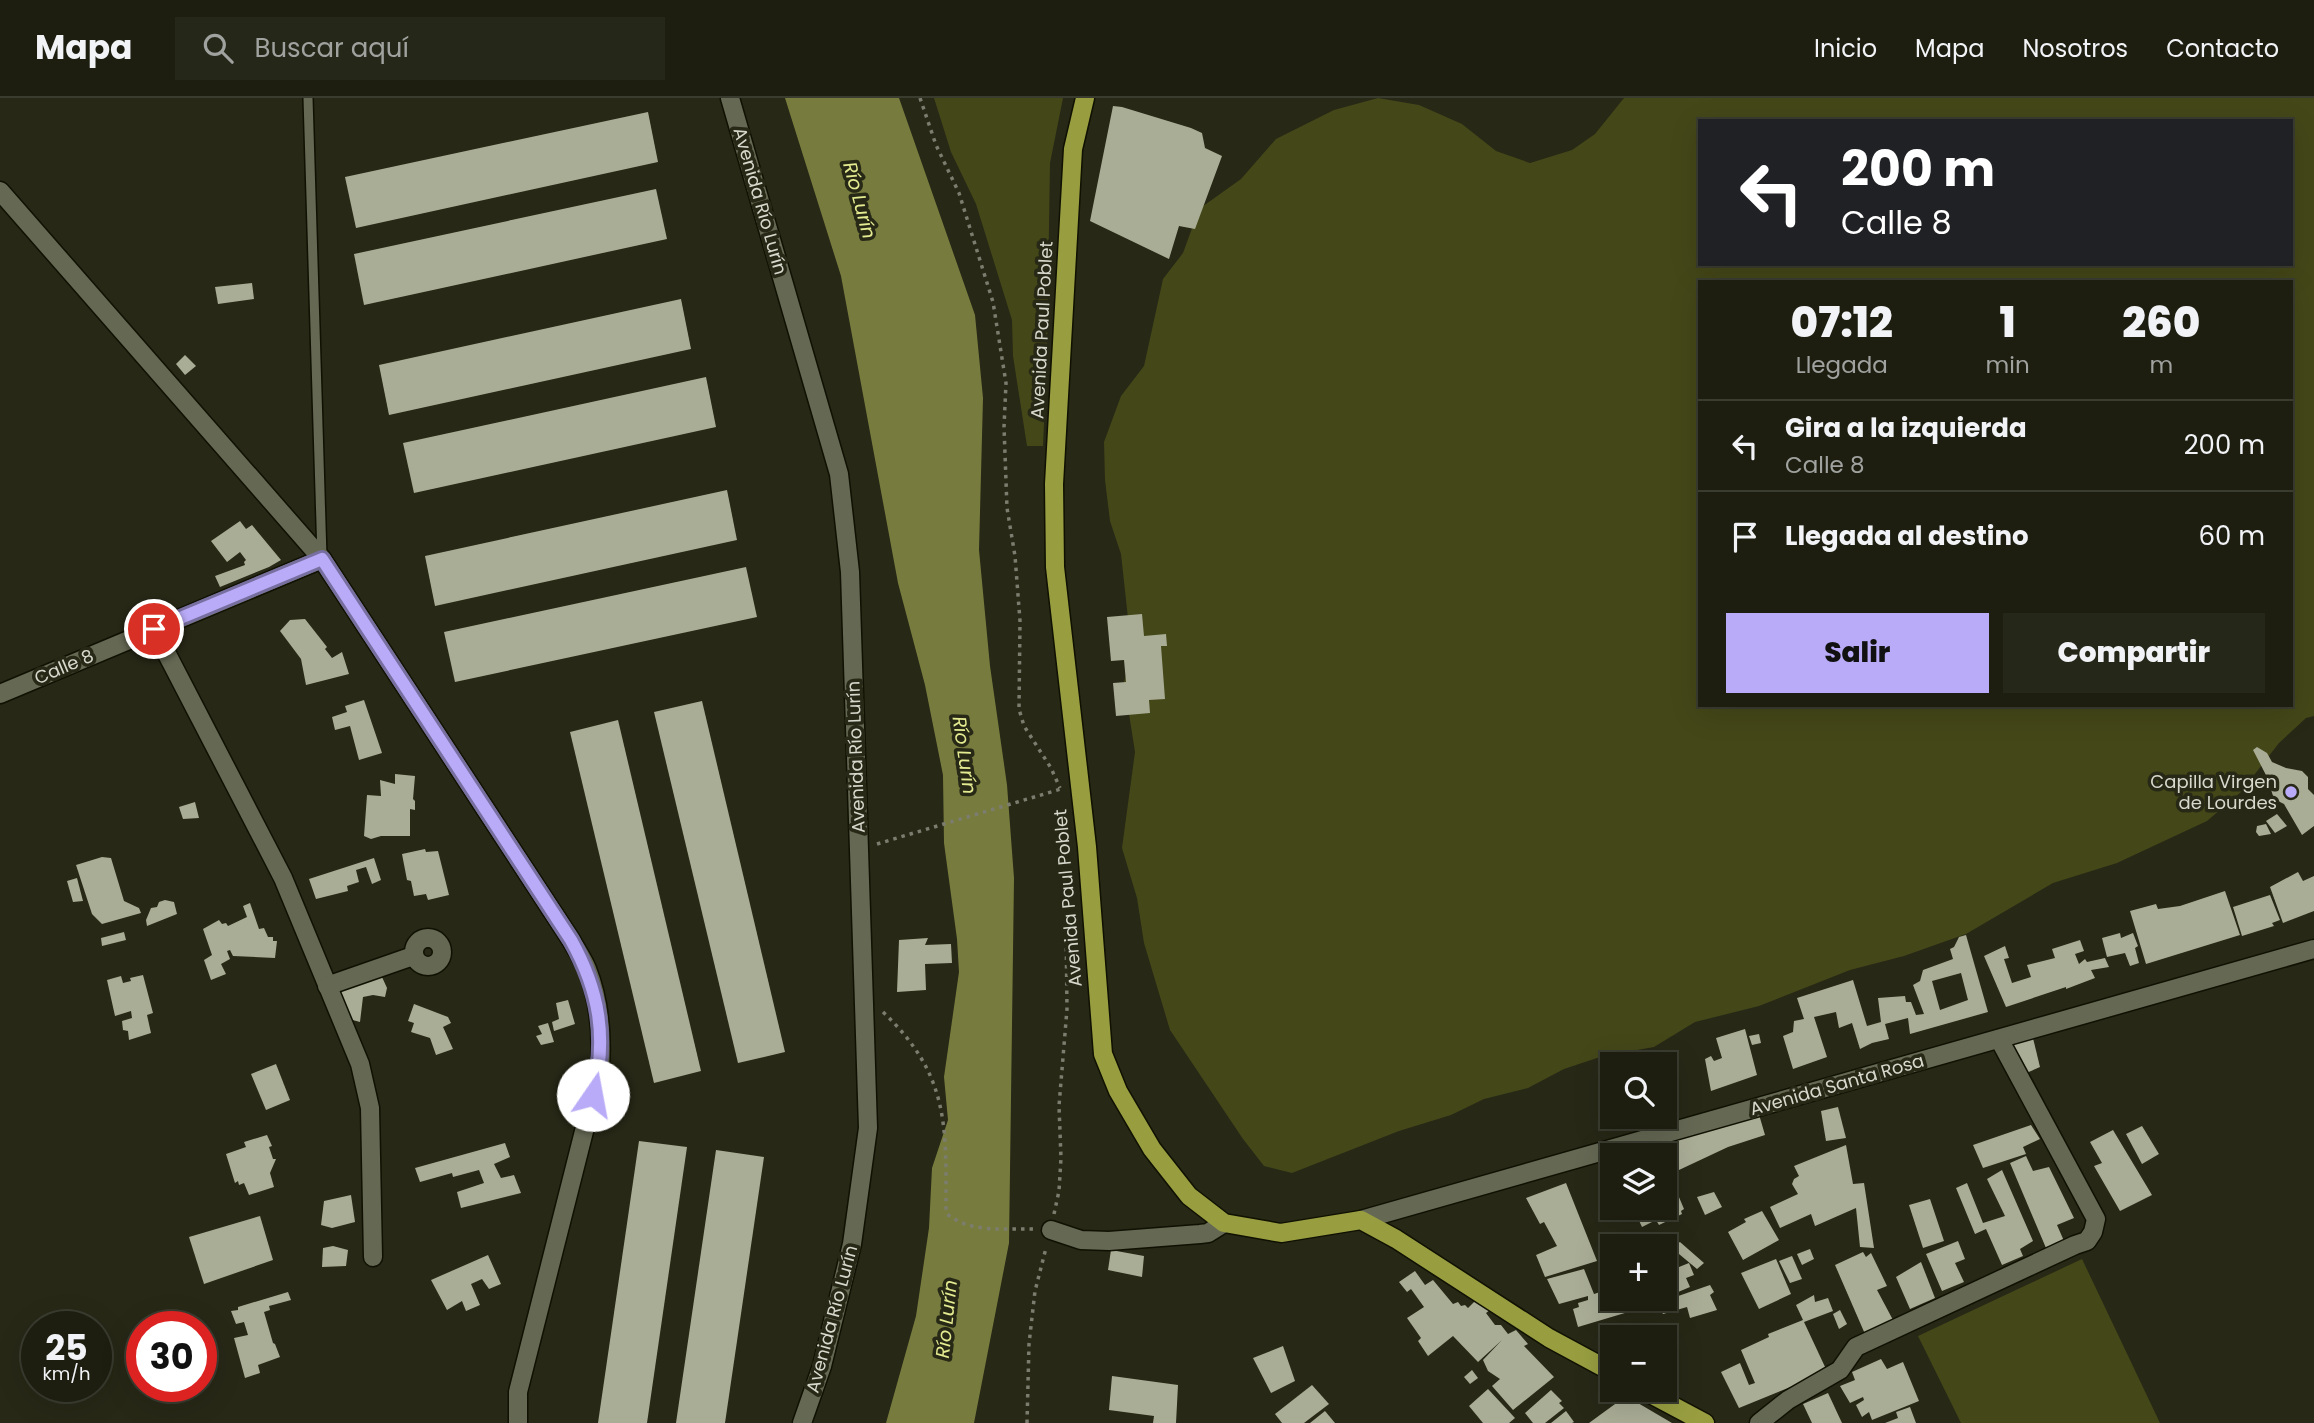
<!DOCTYPE html>
<html lang="es">
<meta charset="utf-8">
<style>
body{margin:0;font-family:Poppins,sans-serif;background:#252719;color:#f1f3f6;height:100vh;display:flex;flex-direction:column;font-size:26px;white-space:nowrap}
*{box-sizing:border-box;margin:0}
p{font-size:23px;color:#a0a29f}
.icon{flex:none;width:38px;height:38px;fill:none;stroke:currentColor;stroke-width:2;stroke-linecap:round;stroke-linejoin:round}
.map{position:relative;flex:1;overflow:hidden}
.sheet{position:absolute;left:1698px;top:182px;width:595px;height:427px;display:flex;flex-direction:column;background:#1d1e10;border-radius:0px;box-shadow:0 7px 28px #0002,0 0 0 2px #3b3c30}
.sheet>*{flex:none}
.banner{position:absolute;left:1698px;top:21px;width:595px;height:147px;border-radius:0px;box-shadow:0 7px 28px #0002,0 0 0 2px #3b3c30;background:#202124;color:#fff;overflow:hidden}
.tools{position:absolute;left:1600px;top:954px;display:grid;gap:14px}
.tools a{display:grid;place-items:center;width:77px;height:77px;border-radius:0px;background:#1d1e10;box-shadow:0 7px 28px #0002,0 0 0 2px #3b3c30;font-size:35px}
.speed{position:absolute;left:21px;top:1213px;display:flex;gap:14px;font-size:35px;font-weight:700;text-align:center}
.speed>*{display:grid;place-content:center;width:91px;height:91px;border-radius:50%;background:#1d1e10;box-shadow:0 7px 28px #0002,0 0 0 2px #3b3c30;line-height:1}
.speed small{font-size:18px;font-weight:400}
.speed .limit{border:10px solid #d22;background:#fff;color:#111}
.pin{position:absolute;display:grid;place-items:center;width:60px;height:60px;color:#fff;margin:-30px;border:4px solid #fff;border-radius:50%;box-shadow:0 2px 7px #0007}
.me{position:absolute;width:77px;margin:-38px;rotate:12deg;stroke-linejoin:round;filter:drop-shadow(0 0 5px #0008)}
.turn{display:flex;align-items:center;gap:24px;height:147px;padding:0 28px;font-size:32px}
.turn .icon{width:91px;height:91px;stroke-width:2.5}
.turn b{display:block;font-size:49px;line-height:60px}
.eta{display:flex;justify-content:space-evenly;align-items:center;height:119px;text-align:center}
.eta b{font-size:42px;font-weight:800;line-height:49px}
.action{display:flex;gap:14px;margin-top:auto;padding:14px 28px}
.action a{flex:1;height:80px;border-radius:0px;background:#b9abf7;color:#111;font-size:28px;font-weight:800;line-height:80px;text-align:center}
.action a+a{background:#252719;color:#f1f3f6}
ul{padding:0;list-style:none}
li{display:flex;align-items:center;gap:21px;height:91px;padding:0 28px;border-top:2px solid #3b3c30}
li div{flex:1}
li b{display:block;font-size:26px}
li em{font-style:normal}
header{display:flex;align-items:center;gap:42px;box-sizing:border-box;height:98px;padding:0 35px;background:#1d1e10;border-bottom:2px solid #3b3c30}
header strong{font-size:33px}
nav{display:flex;gap:38px;margin-inline-start:auto;font-size:24px}
.search{width:490px;height:63px;background:#252719;display:flex;align-items:center;gap:18px;box-sizing:border-box;padding:0 24px;border-radius:0px;color:#a0a29f;font-size:26px}
.map>svg:first-child{display:block}
</style>
<header>
<strong>Mapa</strong>
<div class="search"><svg class="icon" aria-label="search" viewBox="0 0 24 24"><circle cx="10" cy="10" r="6"/><path d="M15 15l6 6"/></svg>Buscar aquí</div>
<nav><a>Inicio</a><a>Mapa</a><a>Nosotros</a><a>Contacto</a></nav>
</header>
<div class="map">
<svg width="2314" height="1325" viewBox="0 0 2314 1325">
<rect width="100%" height="100%" fill="#272816"/>
<g fill="#444718" fill-rule="evenodd">
<path d="M934,0H1063L1050,65L1047,259L1043,348H1027L1013,258L1012,222L976,106L951,54Z"/>
<path d="M1378,0L1419,7L1462,26L1496,53L1530,65L1572,52L1595,36L1624,0H2314V618L2306,620L2279,645L2241,694L2207,723L2117,765L2053,785L1966,836L1904,858L1850,872L1759,908L1695,924L1654,949L1603,958L1564,971L1528,990L1484,1001L1451,1017L1399,1033L1292,1075L1264,1068L1243,1041L1170,932L1144,845L1137,800L1122,750L1135,654L1124,584L1132,557L1121,456L1110,423L1105,382L1104,344L1121,298L1144,268L1163,181L1183,155L1199,111L1241,81L1276,41L1334,12ZM1699,23H2291V166H1699ZM1699,184H2291V607H1699Z"/>
<path d="M2082,1161L2160,1325H1961L1918,1238Z"/>
</g>
<path fill="#777c3e" d="M785,0H899L975,217L983,300L979,452L990,568L1007,687L1014,780L1009,1145L974,1325H886L916,1218L929,1130L932,1070L948,1022L944,979L959,874L957,841L944,745L943,677L925,587L898,485L841,178Z"/>
<g fill="#aaad96" fill-rule="evenodd">
<path d="M1113,8L1122,9L1191,30L1202,35L1205,50L1222,58L1195,131L1179,128L1169,161L1090,123Z"/>
<path d="M648,14L658,64L356,130L345,79Z"/>
<path d="M656,91L667,141L364,207L354,156Z"/>
<path d="M252,185L254,201L218,206L215,189Z"/>
<path d="M681,201L691,251L389,317L379,267Z"/>
<path d="M185,257L196,268L185,277L176,266Z"/>
<path d="M706,279L716,329L414,395L403,345Z"/>
<path d="M727,392L737,442L435,508L425,458Z"/>
<path d="M240,423L246,431L252,427L281,462L269,469L220,489L215,478L245,467L244,464L246,462L240,454L227,464L211,443Z"/>
<path d="M746,469L757,519L455,584L444,534Z"/>
<path d="M1142,516L1144,538L1166,536L1167,548H1161L1165,601L1149,602L1150,615L1116,618L1113,585L1126,584L1124,562L1111,563L1107,519Z"/>
<path d="M305,521L327,549L325,551L332,560L342,554L349,576L306,587L301,561L280,533L290,522Z"/>
<path d="M364,602L382,655L359,662L350,628L335,632L332,619L347,614L345,608Z"/>
<path d="M702,603L785,954L738,965L654,614Z"/>
<path d="M618,622L701,973L654,985L570,634Z"/>
<path d="M2257,649L2267,655L2272,664L2286,670L2302,673L2308,679V691L2314,697V728L2302,737L2284,706L2274,701L2267,679L2253,652Z"/>
<path d="M395,676L415,678L413,701L415,703V712L410,711V738H381L371,741L364,738L367,697L381,698L380,682L395,686Z"/>
<path d="M195,704L199,720L183,721L179,709Z"/>
<path d="M2277,716L2287,728L2275,735L2266,723Z"/>
<path d="M2266,726L2271,736L2259,738L2256,734L2257,728Z"/>
<path d="M425,751L426,754L438,753L449,797L428,802L426,796L414,798L411,783L407,782L402,756Z"/>
<path d="M102,759L111,760L124,803L139,810L141,815L102,826L92,816L76,767Z"/>
<path d="M374,760L381,782L372,786L366,769L356,772L359,784L347,788L348,793L316,801L309,781Z"/>
<path d="M2298,774L2303,783L2314,778V813L2283,825L2270,789Z"/>
<path d="M77,780L83,803L73,804L67,783Z"/>
<path d="M2225,793L2240,837L2146,866L2130,813L2156,806L2158,811L2180,808Z"/>
<path d="M2270,797L2280,822L2272,825L2274,828L2242,838L2233,809Z"/>
<path d="M165,802L174,804L177,816L147,828L146,822L151,810L157,809L159,804Z"/>
<path d="M250,805L259,831L264,830L268,839H273V843H277L275,860L233,858L230,852L227,853L230,861L221,866L226,876L211,882L204,862L212,857L203,831L219,822L222,826L226,825L228,828L247,819L243,808Z"/>
<path d="M124,834L126,842L102,848L101,840Z"/>
<path d="M2120,835L2121,840L2133,835L2138,848L2135,850L2139,865L2130,868L2125,855L2107,859L2102,840Z"/>
<path d="M1966,837L1988,914L1910,936L1908,920L1885,926L1889,941L1872,945L1860,951L1852,925L1839,930L1836,914L1814,919L1827,959L1793,971L1783,938L1793,934L1794,923L1804,921L1797,900L1853,882L1867,928L1881,924L1878,900L1905,898L1906,904H1911L1916,917L1924,916L1913,887L1920,883L1923,872L1953,861L1950,851L1954,849L1959,839ZM1961,875L1968,902L1940,912L1932,883Z"/>
<path d="M928,840L925,847L951,846L952,865L925,866L926,892L897,894L899,842Z"/>
<path d="M2080,842L2084,853L2075,856L2079,866L2085,861L2087,864L2105,860L2109,869L2091,872L2095,880L2066,891V889L2006,909L1984,858L2005,848L2009,860L2004,861L2012,885L2031,879L2027,867L2055,860L2052,851Z"/>
<path d="M143,877L153,915L147,917L151,935L129,942L128,933L123,932L122,923L132,920L131,913L115,918L107,882L121,878L123,885L131,883L130,880Z"/>
<path d="M382,879L387,890L385,899L373,897L363,899L360,924L349,921L337,892Z"/>
<path d="M568,902L575,926L554,933L552,924L559,921L556,905Z"/>
<path d="M414,906L448,919L451,925L443,929L453,951L436,957L430,940L411,934L414,925L408,923Z"/>
<path d="M548,925L554,944L541,947L536,938L542,936L538,928Z"/>
<path d="M1745,931L1757,977L1711,993L1705,961L1711,958L1714,963L1722,960L1716,940Z"/>
<path d="M1759,936L1761,945L1752,947L1749,938Z"/>
<path d="M2032,936L2040,969L2024,976L2008,944Z"/>
<path d="M276,966L290,1002L266,1012L251,976Z"/>
<path d="M1838,1009L1846,1040L1826,1043L1821,1013Z"/>
<path d="M1758,1013L1765,1037L1728,1049L1679,1072L1666,1045Z"/>
<path d="M2031,1027L2040,1041L2023,1049L2026,1056L1983,1070L1973,1047Z"/>
<path d="M2142,1028L2159,1056L2142,1066L2126,1036Z"/>
<path d="M2113,1032L2152,1097L2120,1113L2094,1068L2102,1065L2090,1044Z"/>
<path d="M267,1037L272,1048L269,1049L273,1061H276L270,1075L274,1089L249,1097L244,1085L239,1087L238,1083L235,1085L226,1056L246,1049L244,1044Z"/>
<path d="M639,1043L687,1049L647,1325H598Z"/>
<path d="M505,1045L510,1059L494,1066L501,1080L514,1077L521,1095L461,1110L457,1094L484,1085L479,1072L453,1079L452,1075L420,1084L415,1070Z"/>
<path d="M1846,1047L1853,1086L1864,1085L1874,1150L1860,1149L1856,1110L1815,1128L1811,1116L1780,1130L1770,1109L1798,1096L1792,1086L1794,1081L1799,1078L1794,1068Z"/>
<path d="M716,1052L764,1059L725,1325H676Z"/>
<path d="M2026,1058L2033,1073L2049,1069L2074,1120L2057,1127L2064,1143L2046,1150L2010,1065Z"/>
<path d="M1612,1066V1089L1603,1067Z"/>
<path d="M2002,1072L2033,1143L2020,1151L2023,1158L2002,1167L1986,1131L1975,1136L1956,1090L1967,1085L1983,1125L2005,1118L1987,1081Z"/>
<path d="M1566,1085L1597,1163L1545,1179L1536,1157L1557,1148L1544,1124L1540,1126L1526,1100Z"/>
<path d="M1676,1092L1684,1111L1681,1113L1682,1116L1659,1127L1656,1122L1642,1129L1633,1110H1664V1097Z"/>
<path d="M1714,1094L1722,1109L1705,1117L1697,1099Z"/>
<path d="M351,1097L355,1124L332,1130L321,1127L324,1103Z"/>
<path d="M1930,1101L1944,1143L1923,1150L1909,1107Z"/>
<path d="M1762,1113L1779,1142L1743,1162L1728,1134L1746,1124L1744,1121Z"/>
<path d="M260,1118L273,1162L204,1186L189,1139Z"/>
<path d="M1958,1143L1965,1161L1955,1165L1964,1184L1942,1193L1926,1156Z"/>
<path d="M1680,1144L1704,1165L1697,1171L1679,1156L1675,1158V1161L1664,1164V1150L1673,1148Z"/>
<path d="M333,1148L348,1152L346,1168L322,1169L323,1150Z"/>
<path d="M1810,1151L1814,1161L1802,1167L1797,1156Z"/>
<path d="M1111,1152L1144,1158L1142,1179L1108,1172Z"/>
<path d="M1863,1154L1866,1159L1871,1155L1887,1188L1877,1192L1893,1222L1865,1236L1835,1167Z"/>
<path d="M488,1157L501,1186L489,1191L482,1181L471,1186L480,1207L466,1213L462,1203L447,1212L431,1182Z"/>
<path d="M1792,1158L1802,1181L1790,1185L1779,1163Z"/>
<path d="M1776,1161L1791,1196L1759,1211L1741,1175Z"/>
<path d="M1921,1164L1935,1200L1910,1211L1896,1179Z"/>
<path d="M1689,1165L1694,1177L1686,1180L1690,1189L1664,1200V1175Z"/>
<path d="M1584,1171L1594,1196L1612,1190V1200H1663L1645,1209L1578,1229L1573,1211L1579,1209L1578,1205L1588,1202V1198L1559,1206L1547,1181Z"/>
<path d="M1415,1173L1425,1187L1433,1182L1453,1206L1458,1204L1461,1208L1465,1207L1468,1210L1477,1201L1490,1212L1486,1215L1495,1227H1501L1508,1236L1516,1232L1528,1246L1524,1248L1554,1279L1513,1312L1492,1288L1500,1281L1488,1273L1483,1262L1502,1242L1478,1264L1453,1238L1428,1258L1418,1243L1421,1240L1407,1220L1424,1209L1411,1191L1407,1194L1399,1184Z"/>
<path d="M1710,1187L1714,1194L1710,1197L1717,1212L1690,1220L1687,1209L1663,1216L1658,1205Z"/>
<path d="M288,1194L291,1202L269,1208L270,1212L264,1214L273,1245L275,1246L280,1259L258,1267L260,1275L245,1280L234,1240L248,1237L244,1224L236,1226L231,1213L238,1212V1209Z"/>
<path d="M1814,1197L1815,1204L1828,1200L1833,1213L1804,1224L1826,1271L1793,1288L1739,1310L1721,1274L1740,1265L1749,1287L1755,1285L1741,1252L1769,1239L1768,1236L1803,1222L1796,1207Z"/>
<path d="M1840,1212L1847,1226L1839,1231L1833,1216Z"/>
<path d="M1656,1229L1660,1239H1631Z"/>
<path d="M1283,1248L1295,1283L1271,1295L1253,1260Z"/>
<path d="M1881,1261L1887,1271L1903,1264L1919,1303L1872,1322L1869,1314L1862,1319L1856,1307L1864,1302L1863,1299L1850,1305L1840,1288L1855,1282L1852,1274Z"/>
<path d="M1472,1272L1478,1280L1470,1286L1464,1279Z"/>
<path d="M1112,1278L1178,1287L1176,1325H1153L1154,1318L1109,1312Z"/>
<path d="M1312,1287L1329,1306L1304,1325H1282L1275,1316Z"/>
<path d="M1488,1291L1515,1320L1509,1325H1483L1469,1308Z"/>
<path d="M1551,1292L1562,1303L1559,1305L1564,1310L1545,1325H1533L1525,1315Z"/>
<path d="M1828,1295L1842,1325H1812L1803,1306Z"/>
<path d="M1626,1298L1672,1325H1589Z"/>
<path d="M1910,1309L1916,1325H1885L1898,1320L1896,1314Z"/>
<path d="M1325,1313L1335,1325H1310Z"/>
<path d="M1566,1313L1574,1324L1572,1325H1551Z"/>
</g>
<g fill="none" stroke-linecap="round" stroke-linejoin="round">
<g stroke="#101102" stroke-width="12">
<path id="service" d="M308,0L322,459"/>
</g>
<g stroke="#101102" stroke-width="21">
<g id="minor">
<path d="M730,0L839,376L850,474L868,1030L852,1146L822,1268L802,1325"/>
<path d="M0,93L322,461L571,842C576,851 583,861 587,871C599,901 602,938 600,970L518,1294V1325"/>
<path d="M154,531L283,780L360,966L370,1010L373,1159"/>
<path d="M0,596L322,461"/>
<circle cx="428" cy="854" r="14"/>
<path d="M327,888L413,858"/>
<path d="M1361,1122L2314,851"/>
<path d="M1051,1132L1081,1142L1109,1143L1200,1136L1208,1135L1224,1125"/>
<path d="M1759,1325L1788,1302L1840,1272L1856,1249L2075,1147L2087,1143L2093,1134L2096,1121L1999,941"/>
</g>
</g>
<g stroke="#101102" stroke-width="21">
<g id="primary">
<path d="M1085,0L1073,51L1054,386L1055,469L1087,749L1103,956L1118,993L1152,1051L1189,1098L1224,1125L1281,1135L1361,1122L1396,1141L1549,1240L1612,1274"/>
<path d="M1643,1292L1705,1325"/>
</g>
</g>
<g stroke="#7c7d6e" stroke-width="3.5" stroke-dasharray="3.5 5" stroke-linecap="butt">
<path d="M920,0L936,47L959,95L993,204L1006,285L1004,329L1007,410L1015,458L1020,523L1019,611L1024,628L1051,670L1060,690"/>
<path d="M877,746L1061,691"/>
<path d="M883,914C950,978 946,1028 946,1115C970,1136 1005,1130 1035,1131"/>
<path d="M1054,1116L1059,1093L1061,1060L1059,1008L1067,911L1065,739"/>
<path d="M1027,1325L1029,1246L1035,1193L1046,1150"/>
</g>
<use href="#service" stroke="#656853" stroke-width="9"/>
<use href="#minor" stroke="#656853" stroke-width="18"/>
<use href="#primary" stroke="#989e40" stroke-width="18"/>
</g>
<g fill="none" stroke-linecap="round" stroke-linejoin="round">
<g stroke="#786fa1" stroke-width="18">
<path id="route" d="M154,531L322,461L571,842C599,892 608,940 593,997"/>
</g>
<use href="#route" stroke="#b9abf7" stroke-width="12"/>
</g>
<circle fill="#b9abf7" stroke="#272816" stroke-width="2.5" cx="2291" cy="694" r="7"/>
<g text-anchor="middle" stroke-width="7" stroke-linejoin="round" paint-order="stroke">
<g font-size="18" fill="#d8d9cd" stroke="#272816">
<text transform="translate(760 103) rotate(74)" y="6">Avenida Río Lurín</text>
<text transform="translate(1042 232) rotate(-87)" y="6">Avenida Paul Poblet</text>
<text transform="translate(64 569) rotate(-23)" y="6">Calle 8</text>
<text transform="translate(856 659) rotate(-92)" y="6">Avenida Río Lurín</text>
<text transform="translate(1068 800) rotate(-95)" y="6">Avenida Paul Poblet</text>
<text transform="translate(1837 987) rotate(-16)" y="6">Avenida Santa Rosa</text>
<text transform="translate(832 1221) rotate(-75)" y="6">Avenida Río Lurín</text>
</g>
<g font-size="18" fill="#d8d9cd" stroke="#272816" text-anchor="end">
<text x="2277" y="690">Capilla Virgen<tspan x="2277" dy="21">de Lourdes</tspan></text>
</g>
<g font-size="19" font-style="italic" fill="#e4eb90" stroke="#272816">
<text transform="translate(860 102) rotate(75)" y="7">Río Lurín</text>
<text transform="translate(965 657) rotate(82)" y="7">Río Lurín</text>
<text transform="translate(946 1221) rotate(-84)" y="7">Río Lurín</text>
</g>
</g>
</svg>
<div class="tools">
<a><svg class="icon" aria-label="search" viewBox="0 0 24 24"><circle cx="10" cy="10" r="6"/><path d="M15 15l6 6"/></svg></a>
<a><svg class="icon" aria-label="layers" viewBox="0 0 24 24"><path d="M12 4l9 5-9 5-9-5zM3 14l9 5 9-5"/></svg></a>
<a>+</a>
<a>−</a>
</div>
<div class="speed"><div>25<small>km/h</small></div><div class="limit">30</div></div>
<div class="pin" style="left:154px;top:531px;background:#d93025"><svg class="icon" aria-label="arrive" viewBox="0 0 24 24"><path d="M6 21V4h12l-3 4 3 4H6"/></svg></div>
<svg class="me" style="left:593px;top:997px" viewBox="-20 -20 40 40"><circle r="19" fill="#fff"/><path d="M0-13L10 11 0 6-10 11z" fill="#b9abf7"/></svg>
<div class="banner">
<div class="turn"><svg class="icon" aria-label="left" viewBox="0 0 24 24"><path d="M17 20v-9H6M10 6l-5 5 5 5"/></svg><div><b>200 m</b>Calle 8</div></div>
</div>
<section class="sheet">
<div class="eta">
<div><b>07:12</b><p>Llegada</p></div>
<div><b>1</b><p>min</p></div>
<div><b>260</b><p>m</p></div>
</div>
<ul>
<li><svg class="icon" aria-label="left" viewBox="0 0 24 24"><path d="M17 20v-9H6M10 6l-5 5 5 5"/></svg><div><b>Gira a la izquierda</b><p>Calle 8</p></div><em>200 m</em></li>
<li><svg class="icon" aria-label="arrive" viewBox="0 0 24 24"><path d="M6 21V4h12l-3 4 3 4H6"/></svg><div><b>Llegada al destino</b></div><em>60 m</em></li>
</ul>
<div class="action"><a>Salir</a><a>Compartir</a></div>
</section>
</div>
